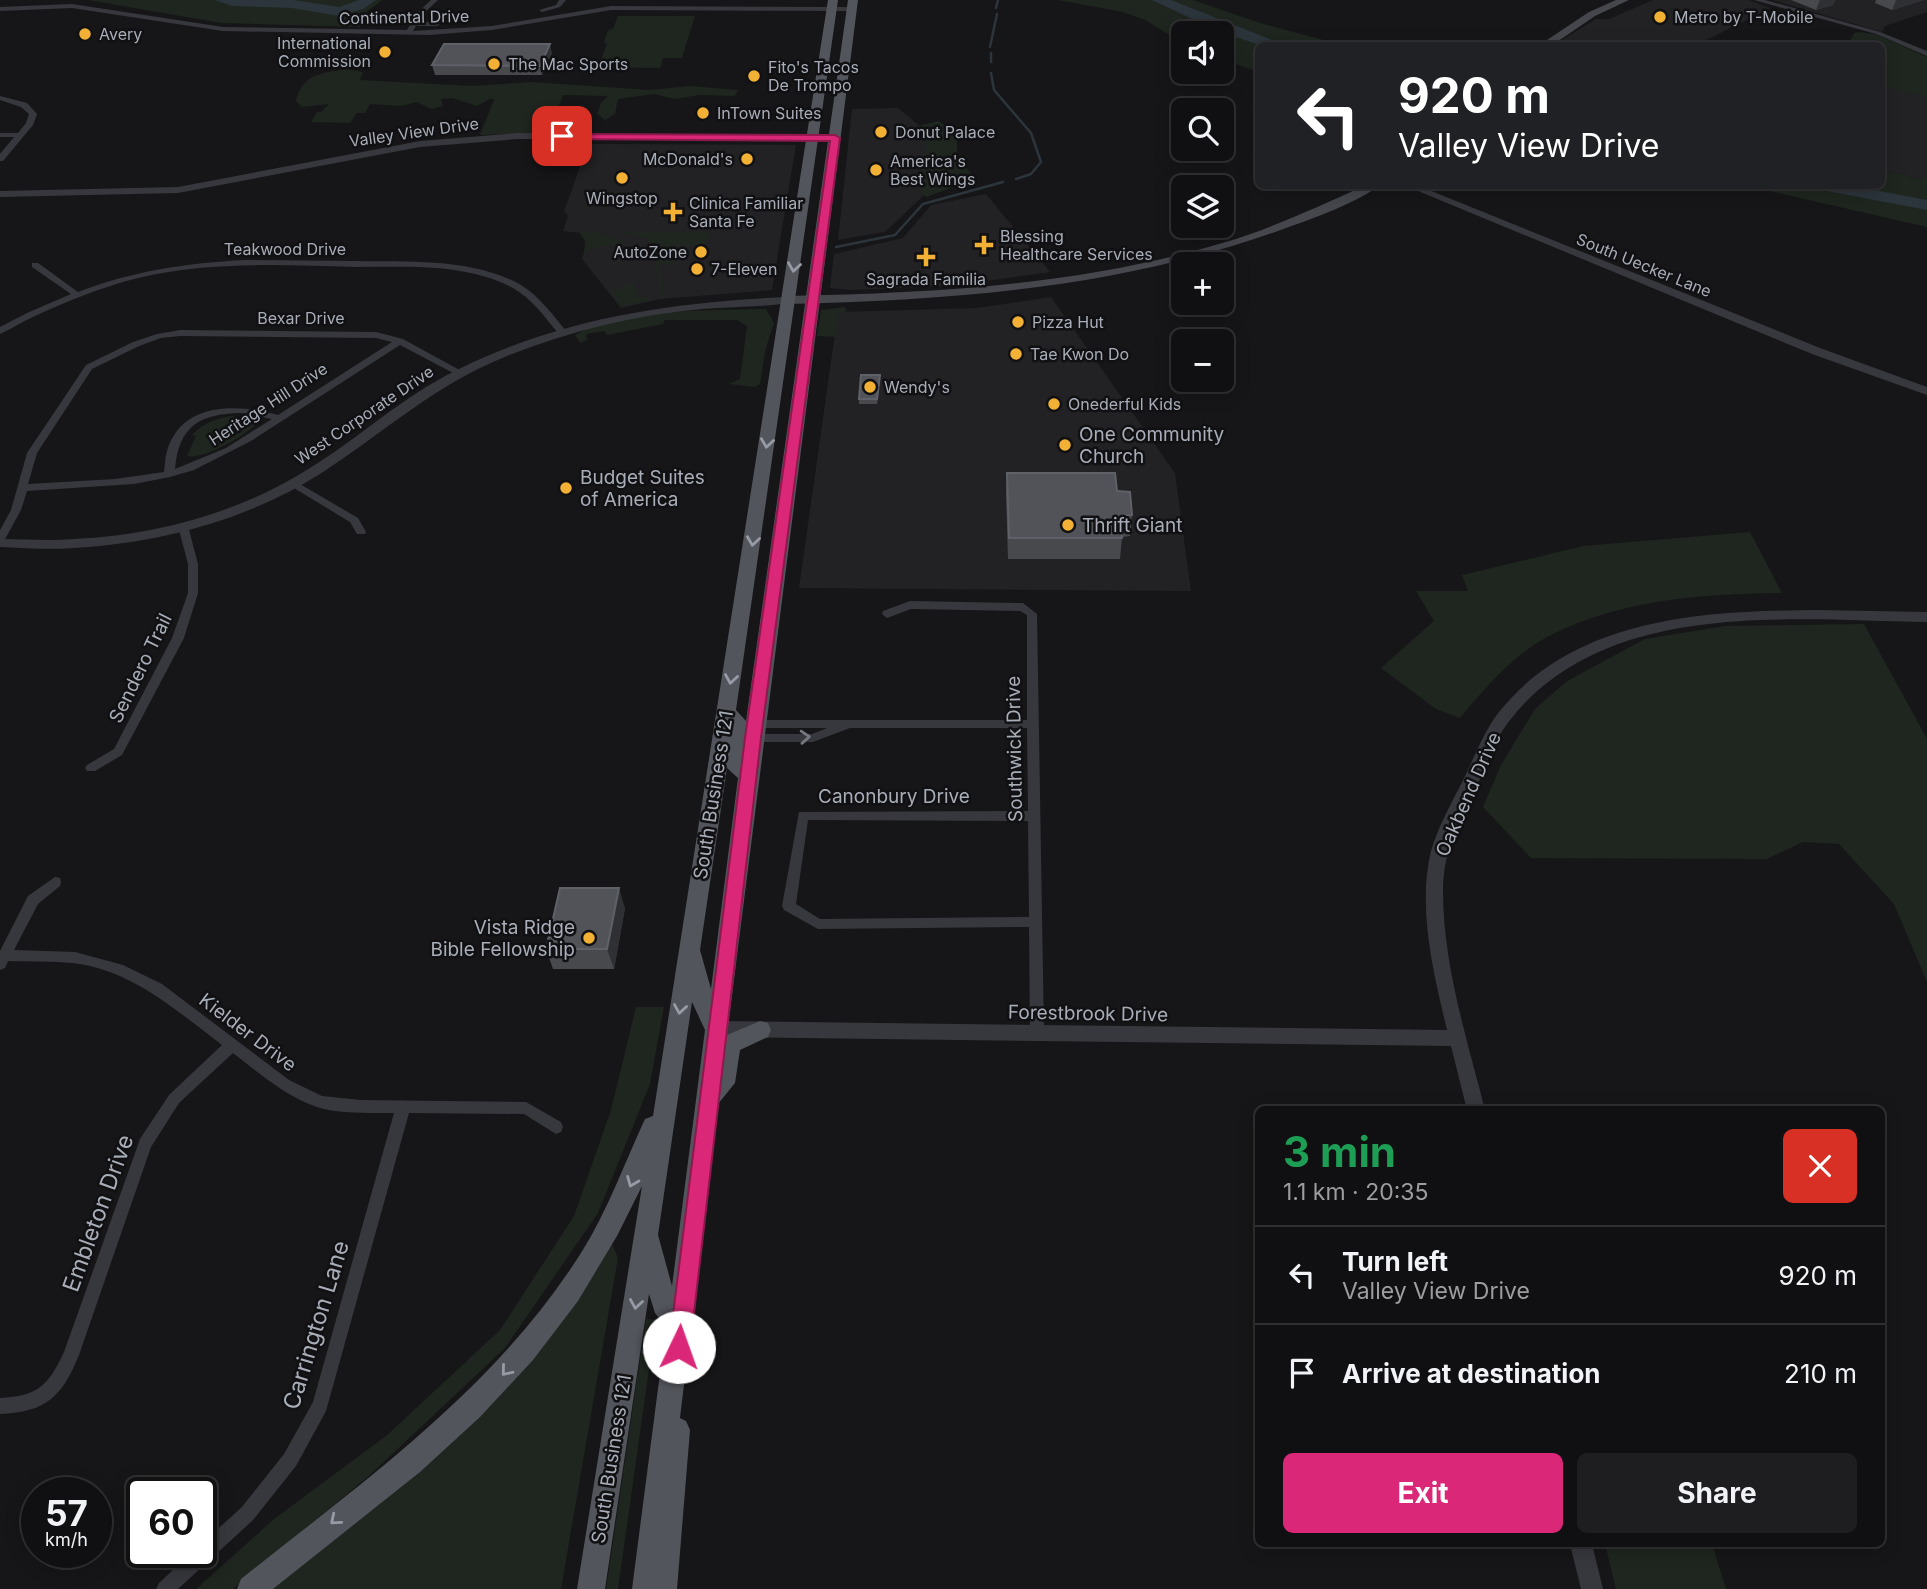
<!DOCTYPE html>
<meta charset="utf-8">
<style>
body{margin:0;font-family:Inter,sans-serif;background:#1e1e20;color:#f1f3f6;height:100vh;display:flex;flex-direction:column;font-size:26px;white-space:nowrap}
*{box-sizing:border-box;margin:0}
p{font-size:23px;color:#9c9d9f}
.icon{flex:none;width:38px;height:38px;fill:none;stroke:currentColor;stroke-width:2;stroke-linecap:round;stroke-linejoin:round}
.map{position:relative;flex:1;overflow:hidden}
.side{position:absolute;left:1255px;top:1106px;width:630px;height:441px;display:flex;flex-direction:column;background:#101012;border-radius:10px;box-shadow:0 4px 18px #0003,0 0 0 2px #303032}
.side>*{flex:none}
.hud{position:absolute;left:1255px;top:42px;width:630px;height:147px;border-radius:10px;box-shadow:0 4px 18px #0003,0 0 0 2px #303032;background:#202124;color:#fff;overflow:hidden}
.controls{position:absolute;left:1171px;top:21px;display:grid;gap:14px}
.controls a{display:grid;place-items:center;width:63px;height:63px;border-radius:10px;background:#101012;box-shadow:0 4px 18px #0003,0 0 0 2px #303032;font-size:35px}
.speed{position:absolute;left:21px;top:1477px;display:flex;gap:14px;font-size:35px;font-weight:700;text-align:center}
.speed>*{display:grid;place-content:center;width:91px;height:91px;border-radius:50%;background:#101012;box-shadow:0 4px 18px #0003,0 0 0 2px #303032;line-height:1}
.speed small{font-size:18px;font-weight:400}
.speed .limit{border:4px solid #111;border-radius:10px;background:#fff;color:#111}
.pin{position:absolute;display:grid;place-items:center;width:60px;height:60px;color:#fff;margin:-30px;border-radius:14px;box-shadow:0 4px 10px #0006}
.me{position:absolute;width:77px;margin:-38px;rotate:3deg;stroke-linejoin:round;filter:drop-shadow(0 0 5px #0008)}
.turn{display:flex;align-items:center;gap:24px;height:147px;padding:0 28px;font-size:32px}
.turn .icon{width:91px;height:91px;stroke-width:2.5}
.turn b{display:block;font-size:49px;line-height:60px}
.round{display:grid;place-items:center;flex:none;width:74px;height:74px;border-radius:10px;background:#1e1e20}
.overview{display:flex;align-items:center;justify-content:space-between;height:119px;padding:0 28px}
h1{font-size:42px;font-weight:700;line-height:52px;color:#1e9e55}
.button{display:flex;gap:14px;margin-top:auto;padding:14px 28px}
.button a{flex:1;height:80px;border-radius:10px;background:#db2777;color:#fff;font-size:28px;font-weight:700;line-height:80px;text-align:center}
.button a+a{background:#1e1e20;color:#f1f3f6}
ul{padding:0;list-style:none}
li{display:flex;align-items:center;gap:21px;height:98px;padding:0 28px;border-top:2px solid #303032}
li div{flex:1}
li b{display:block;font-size:26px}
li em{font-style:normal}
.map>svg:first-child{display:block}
</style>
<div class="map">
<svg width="1927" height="1589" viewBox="0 0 1927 1589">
<rect width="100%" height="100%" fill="#161618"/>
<g fill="#222225">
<path d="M1653,0H1749L1770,8L1703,42L1716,45H1554L1596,19H1609Z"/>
<path d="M1772,0H1927V12L1885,26L1882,32Z"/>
<path d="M1881,85L1927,95V175L1921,179L1881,170Z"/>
<path d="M898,108L928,133L924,195L885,232L838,240L852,109Z"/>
<path d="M588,144L796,145L772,290L660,299L621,308L582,259L587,241L581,233L563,231L568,215L564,212Z"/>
<path d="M986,194L1050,272L950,286L851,290L830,288L834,254L903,238L931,205Z"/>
<path d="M1051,297L1175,473L1191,591L799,588L838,312L977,308Z"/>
</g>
<g fill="#1e261f">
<path d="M88,0H382L363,15L360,27L221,23Z"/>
<path d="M1058,0H1193L1260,23L1342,45L1258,46V72L1222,59V33H1183V43L1145,20L1123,12Z"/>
<path d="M618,16H695L682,58H663L660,68L598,67L607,44L604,43L608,30L613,29Z"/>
<path d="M1859,32L1875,34L1927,57V97L1881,86V46L1848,45L1854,33Z"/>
<path d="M346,69L363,72L360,80L471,86L531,82L650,90L690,86L738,90L735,96L700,95L675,99L654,94L618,99L615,114L605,120L597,114L601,103L608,96L563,95L554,118L584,117V120H556L548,133L480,135L494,100L492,98L477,106L452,98L441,99L443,106L431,109L417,102L401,106L370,104L365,113H357L350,123L311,122L317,112H321L329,104L302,107L296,101C302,73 324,73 346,69Z"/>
<path d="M939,121L957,136V159L977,179L926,197L922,194L926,134L918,126Z"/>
<path d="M1881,170L1921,179L1927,175V227L1747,186H1881Z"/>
<path d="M583,231L597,232L627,243C614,245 601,246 586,251L587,255L584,256L585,240L580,234Z"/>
<path d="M622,232H709L706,246H684L679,262L658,265L665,298L661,299L653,245L647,239Z"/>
<path d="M633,282L637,297H649L652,300L621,306L608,289L617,290Z"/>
<path d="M845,307L847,311L839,314L836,337L817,336L821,310Z"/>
<path d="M766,309L774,323L765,351L760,384L755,387L729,384L740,379L747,326L737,320H665L663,324L607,335L604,331L586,334L587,340L580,343L575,335C627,307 708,311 766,309Z"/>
<path d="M232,416L258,421C250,434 203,460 187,456L196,436L192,435C203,423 217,418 232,416Z"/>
<path d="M1750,532L1782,593C1703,594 1623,599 1551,635C1516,652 1485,688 1460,718L1436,709L1381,668L1434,621L1416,591H1468L1462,575L1583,546Z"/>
<path d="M1864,624L1927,739V982L1894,904L1839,844L1803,842L1767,859L1531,858L1483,807L1501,765L1535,709L1567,681L1645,639L1725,626Z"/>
<path d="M636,1007H664L650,1084L598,1213L505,1348L370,1475L233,1589H196L274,1519L386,1436L500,1330L574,1216L611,1110Z"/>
<path d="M610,1239L618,1258L561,1589H273L344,1529Z"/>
<path d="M646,1319L656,1320L618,1589H606Z"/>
<path d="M1605,1544H1712L1726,1589H1616Z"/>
</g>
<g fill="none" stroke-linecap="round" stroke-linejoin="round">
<g stroke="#2c353c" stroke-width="2.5">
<path d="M996,8L998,0"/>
<path d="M990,47L997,14"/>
<path d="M991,53V62"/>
<path d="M991,73L994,90L1031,133L1041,162L1031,174L1016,179"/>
<path d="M836,247L895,235L923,204L1003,182"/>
</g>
<g fill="#2c353c" fill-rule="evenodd">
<path d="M215,0H294L339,7L359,0H376L363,9L339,16L292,8L232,6Z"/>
<path d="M1152,0H1171L1287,46H1263L1218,31Z"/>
<path d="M1819,186H1852L1927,200V210L1827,191Z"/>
</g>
<g fill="#37383d" fill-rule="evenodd">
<path d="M431,0H438L421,16L418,22H437L440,24L437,26H416L413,31L492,26L611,6L851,7L854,9L851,11L611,10L492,30L429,35L223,31L72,8L0,11V7L72,4L223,27L407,30L416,14Z"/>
<path d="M559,0H566L560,7L542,12L539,10L556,5Z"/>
<path d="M1754,0H1765L1880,32L1927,51V56L1876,34Z"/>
<path d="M0,96L27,103L37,114L33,125L3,161H0V154L14,137H0V133H18L26,123L29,114L21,107L0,100Z"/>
<path d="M245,260C282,260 320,261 357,261C410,262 473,258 521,285C539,296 553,315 566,331L564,333H558C545,317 531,298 513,288C466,263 407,267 356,267C283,265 209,261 138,278C102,287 67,301 33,317C22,322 11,329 0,334V327L27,313L71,294L32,267V263H38L78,292C132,271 187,263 245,260Z"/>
<path d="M180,330L376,332L403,339L465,373L463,375H457L400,345L251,441L194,470L170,477L134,484L27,491L21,510L4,541L0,542V530L11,510L27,453L86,365L133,342L157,334ZM180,336L376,338L392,342L278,415C238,404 182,401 167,451C165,457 165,465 164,472L115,479L28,484L37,453L92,369L139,346L161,338ZM241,413L272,419L226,448L175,469C179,426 199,414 241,413Z"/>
<path d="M293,480L358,518L366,532L365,534H357L350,522L289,485V481Z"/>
<path d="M183,523L188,526L198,564V593L184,638L122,755L95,771H87L85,768L87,765L114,749L172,638L188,593V564L178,526Z"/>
<path d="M910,601L1023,603L1037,614L1044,1033L1042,1037L1037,1039L1032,1037L1030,1033L1029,927L818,929L784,910L782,906L799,812L1028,811L1027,728H850L813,742H753L747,738L753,734H812L827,728H755L749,724L755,720H1027V615L1020,611L911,609L887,618L882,614L883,611ZM808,820L1028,821L1029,917L820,919L796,904Z"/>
<path d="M55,877L60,878L61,882L60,886L38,904L14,950L75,952L123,965L162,984L289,1080L322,1096L361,1100L526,1102L561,1122L563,1127L561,1132L556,1134L524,1114L409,1113L326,1411L296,1466L253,1520L178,1589H156L159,1583L192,1552H201V1544L241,1508L284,1454L313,1402L394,1113C373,1113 336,1114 317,1107C285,1096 259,1073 233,1053L179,1103L151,1147L79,1355C62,1397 46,1412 0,1414V1398C38,1396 48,1386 64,1352L140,1139L169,1095L222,1045C177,1011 132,970 73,963C52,961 30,962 8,961L5,968L0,970V951L28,896Z"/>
</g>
<g fill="#37383d" fill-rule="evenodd">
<path d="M518,133L835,135L840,138L835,141L518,139L420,147L178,193L0,197V191L178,187L420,141Z"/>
<path d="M1406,186H1419L1820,348L1927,387V395L1812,354Z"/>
<path d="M788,297L794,300L792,302C763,308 732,306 702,309C635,315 570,331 507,356C434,385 385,432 320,474C247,520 160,543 74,548C49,550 25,548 0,547V539C25,539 49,541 74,539C157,535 239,513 310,468C359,438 402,397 455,371C560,318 672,302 788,297Z"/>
<path d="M1817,610L1927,612V622C1789,620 1606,598 1510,720C1497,736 1489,758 1481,777C1462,814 1443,848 1443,891C1443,965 1467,1039 1485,1110H1467L1451,1046L716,1037L710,1034L707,1029L710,1024L716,1021L1447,1030C1434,975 1417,908 1431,851C1439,824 1454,799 1466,774C1476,753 1485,730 1499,712C1575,617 1704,611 1817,610Z"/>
<path d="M1570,1544H1592L1603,1589H1581Z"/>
</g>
<g fill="#45474d" fill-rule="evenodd">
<path d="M1616,0H1629L1595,16L1551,46H1538L1589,12Z"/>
<path d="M1364,186H1378C1361,201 1309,220 1286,228C1125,287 959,300 788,304L782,300L788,296C936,293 1083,285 1226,242C1273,228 1319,206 1364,186Z"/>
</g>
<path fill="#53555c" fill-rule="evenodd" d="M828,0H838L736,710L746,721L848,0H858L727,1035L760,1021L768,1023L771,1030L768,1037L740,1050L735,1083L718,1104L680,1418L686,1421L690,1430L677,1589H632L666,1327L655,1313L649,1294L605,1589H577L642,1186L617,1236L578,1301L533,1360L480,1417L420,1472L273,1589H237L241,1579C365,1480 495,1389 581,1253C608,1210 624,1164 645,1119L653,1116ZM727,768L738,778L711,989L700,950ZM692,1002L705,1030L672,1286L658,1235Z"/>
</g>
<g fill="#47494d">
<path d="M1791,0H1835L1833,5L1816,10Z"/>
<path d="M1876,0H1923L1892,10L1875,3Z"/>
<path d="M552,53L542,75H435L432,65Z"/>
<path d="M880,380L877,404H859V399Z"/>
<path d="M1007,473L1117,491L1132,515L1130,536L1122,537L1120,559H1008L1006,494Z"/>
<path d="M625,908L614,969H553L546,949Z"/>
</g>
<g fill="#2f3033">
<path d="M1820,0H1835L1833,5L1816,10Z"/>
<path d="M1896,0H1923L1892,10Z"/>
<path d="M550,44L552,53L542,75L540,66Z"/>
<path d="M619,888L625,908L614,969L607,949Z"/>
</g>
<g fill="#525359" stroke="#5f6168" stroke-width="2">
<path d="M444,44H550L540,66L432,65Z"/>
<path d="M861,375H880L877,399H859Z"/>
<path d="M1007,473H1115L1117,491L1130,492L1132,515L1119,516L1122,538H1009Z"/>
<path d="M560,888H619L607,949H546Z"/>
</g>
<defs><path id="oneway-chevron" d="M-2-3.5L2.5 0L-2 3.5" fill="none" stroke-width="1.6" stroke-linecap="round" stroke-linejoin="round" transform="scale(1.75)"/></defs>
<g stroke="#979ba6">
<use href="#oneway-chevron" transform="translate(794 267) rotate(98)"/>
<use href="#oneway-chevron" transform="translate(767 443) rotate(98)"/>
<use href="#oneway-chevron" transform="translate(753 541) rotate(98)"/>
<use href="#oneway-chevron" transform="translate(731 679) rotate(99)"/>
<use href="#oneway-chevron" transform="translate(680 1009) rotate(99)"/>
<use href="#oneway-chevron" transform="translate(632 1182) rotate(112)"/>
<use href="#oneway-chevron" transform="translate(636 1304) rotate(99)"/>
<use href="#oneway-chevron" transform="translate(506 1371) rotate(130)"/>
<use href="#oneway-chevron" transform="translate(335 1520) rotate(140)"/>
</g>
<use stroke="#757881" href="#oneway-chevron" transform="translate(805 737) rotate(-4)"/>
<path fill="#db2777" stroke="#8e194d" stroke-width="2" d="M558,134L835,135L840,138L761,738L690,1347L687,1355L679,1358L672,1355L669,1347L745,738L830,141L562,139Z"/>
<g fill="#f2b134" stroke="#111113" stroke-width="2.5">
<circle cx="1660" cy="17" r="7"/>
<circle cx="85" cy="34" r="7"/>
<circle cx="385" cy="52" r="7"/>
<circle cx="494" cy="64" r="7"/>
<circle cx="754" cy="76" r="7"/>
<circle cx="703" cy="113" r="7"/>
<circle cx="881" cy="132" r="7"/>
<circle cx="747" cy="159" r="7"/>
<circle cx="876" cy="170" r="7"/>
<circle cx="622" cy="178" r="7"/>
<path d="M669.5 201.5h7v7h7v7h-7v7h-7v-7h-7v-7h7z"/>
<path d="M980.5 234.5h7v7h7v7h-7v7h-7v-7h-7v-7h7z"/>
<circle cx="701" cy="252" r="7"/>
<path d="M922.5 246.5h7v7h7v7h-7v7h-7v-7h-7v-7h7z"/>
<circle cx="697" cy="269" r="7"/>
<circle cx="1018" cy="322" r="7"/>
<circle cx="1016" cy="354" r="7"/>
<circle cx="870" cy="387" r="7"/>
<circle cx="1054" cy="404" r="7"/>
<circle cx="1065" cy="445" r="7"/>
<circle cx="566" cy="488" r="7"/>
<circle cx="1068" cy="525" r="7"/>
<circle cx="589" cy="938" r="7"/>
</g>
<g text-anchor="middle" stroke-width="5" stroke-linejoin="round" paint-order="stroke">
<g font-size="16" fill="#a8adb8" stroke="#111113">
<text transform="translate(404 17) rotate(-1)" y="6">Continental Drive</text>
<text transform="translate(414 132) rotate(-8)" y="6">Valley View Drive</text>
<text x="285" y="255">Teakwood Drive</text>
<text transform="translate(1644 265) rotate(22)" y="6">South Uecker Lane</text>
<text x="301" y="324">Bexar Drive</text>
<text transform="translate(268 404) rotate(-33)" y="6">Heritage Hill Drive</text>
<text transform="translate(364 415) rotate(-34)" y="6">West Corporate Drive</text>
</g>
<g font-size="16" fill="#a8adb8" stroke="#111113" text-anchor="start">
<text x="1674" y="23">Metro by T-Mobile</text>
<text x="99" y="40">Avery</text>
<text x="371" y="49" text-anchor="end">International<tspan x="371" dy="18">Commission</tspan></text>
<text x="508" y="70">The Mac Sports</text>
<text x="768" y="73">Fito's Tacos<tspan x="768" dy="18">De Trompo</tspan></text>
<text x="717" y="119">InTown Suites</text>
<text x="895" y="138">Donut Palace</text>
<text x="733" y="165" text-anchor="end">McDonald's</text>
<text x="890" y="167">America's<tspan x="890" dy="18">Best Wings</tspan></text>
<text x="622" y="204" text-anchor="middle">Wingstop</text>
<text x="689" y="209">Clinica Familiar<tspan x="689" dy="18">Santa Fe</tspan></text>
<text x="1000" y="242">Blessing<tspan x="1000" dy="18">Healthcare Services</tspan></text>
<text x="687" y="258" text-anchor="end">AutoZone</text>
<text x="711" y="275">7-Eleven</text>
<text x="926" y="285" text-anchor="middle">Sagrada Familia</text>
<text x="1032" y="328">Pizza Hut</text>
<text x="1030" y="360">Tae Kwon Do</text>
<text x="884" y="393">Wendy's</text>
<text x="1068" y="410">Onederful Kids</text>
</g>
<g font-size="19" fill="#a8adb8" stroke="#111113" text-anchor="start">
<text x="1079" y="441">One Community<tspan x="1079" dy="22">Church</tspan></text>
<text x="580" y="484">Budget Suites<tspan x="580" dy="22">of America</tspan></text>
<text x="1082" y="532">Thrift Giant</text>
<text x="575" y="934" text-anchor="end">Vista Ridge<tspan x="575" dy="22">Bible Fellowship</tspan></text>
</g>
<g font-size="19" fill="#a8adb8" stroke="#111113">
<text transform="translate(140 668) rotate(-64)" y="7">Sendero Trail</text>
<text transform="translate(1014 749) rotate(-91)" y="7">Southwick Drive</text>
<text transform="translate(1468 794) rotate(-66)" y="7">Oakbend Drive</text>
<text transform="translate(713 795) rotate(-81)" y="7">South Business 121</text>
<text x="894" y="803">Canonbury Drive</text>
<text transform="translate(1088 1013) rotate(1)" y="7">Forestbrook Drive</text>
<text transform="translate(248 1032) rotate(37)" y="7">Kielder Drive</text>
<text transform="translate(611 1459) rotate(-81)" y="7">South Business 121</text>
</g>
<g font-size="23" fill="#a8adb8" stroke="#111113">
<text transform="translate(98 1213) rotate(-70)" y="8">Embleton Drive</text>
<text transform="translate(316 1325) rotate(-73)" y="8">Carrington Lane</text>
</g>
</g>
</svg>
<div class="controls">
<a><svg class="icon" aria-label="sound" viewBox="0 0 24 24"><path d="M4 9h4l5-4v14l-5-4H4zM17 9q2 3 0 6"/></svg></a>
<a><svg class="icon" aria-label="search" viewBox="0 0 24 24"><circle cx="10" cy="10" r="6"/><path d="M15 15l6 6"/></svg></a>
<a><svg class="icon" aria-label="layers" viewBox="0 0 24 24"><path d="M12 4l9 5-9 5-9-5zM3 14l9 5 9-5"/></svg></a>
<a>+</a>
<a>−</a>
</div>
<div class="speed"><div>57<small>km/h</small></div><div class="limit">60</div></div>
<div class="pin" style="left:562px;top:136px;background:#d93025"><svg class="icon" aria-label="arrive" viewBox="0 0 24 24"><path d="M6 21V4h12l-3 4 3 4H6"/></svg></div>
<svg class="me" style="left:679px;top:1347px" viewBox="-20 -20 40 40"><circle r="19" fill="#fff"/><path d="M0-13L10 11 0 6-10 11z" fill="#db2777"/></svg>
<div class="hud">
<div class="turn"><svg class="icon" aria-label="left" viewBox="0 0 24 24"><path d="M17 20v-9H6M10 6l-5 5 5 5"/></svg><div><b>920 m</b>Valley View Drive</div></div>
</div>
<section class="side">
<div class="overview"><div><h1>3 min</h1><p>1.1 km · 20:35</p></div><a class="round" style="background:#d93025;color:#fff"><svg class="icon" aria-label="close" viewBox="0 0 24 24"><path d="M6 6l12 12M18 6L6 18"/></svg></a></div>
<ul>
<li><svg class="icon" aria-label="left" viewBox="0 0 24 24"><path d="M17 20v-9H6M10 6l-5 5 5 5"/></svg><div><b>Turn left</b><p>Valley View Drive</p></div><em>920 m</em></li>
<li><svg class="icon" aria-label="arrive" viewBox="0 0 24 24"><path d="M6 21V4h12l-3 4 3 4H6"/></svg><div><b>Arrive at destination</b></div><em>210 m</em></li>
</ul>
<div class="button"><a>Exit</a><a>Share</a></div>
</section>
</div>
